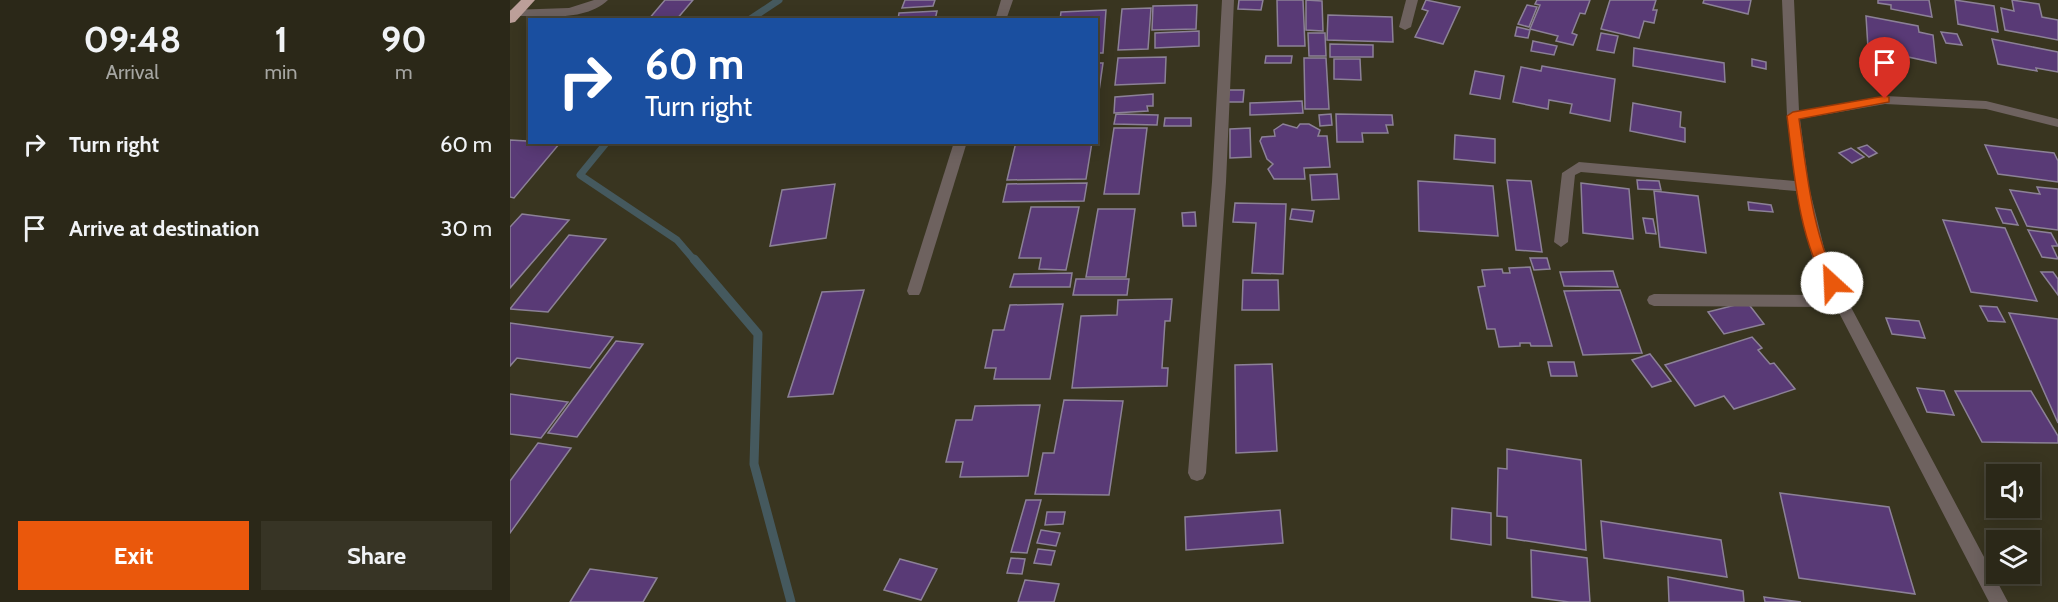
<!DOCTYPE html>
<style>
body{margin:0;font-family:Cabin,sans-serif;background:#373425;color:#f1f3f6;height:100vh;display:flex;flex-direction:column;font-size:22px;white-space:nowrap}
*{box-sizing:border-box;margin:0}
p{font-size:20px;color:#a6a6a2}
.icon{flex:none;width:33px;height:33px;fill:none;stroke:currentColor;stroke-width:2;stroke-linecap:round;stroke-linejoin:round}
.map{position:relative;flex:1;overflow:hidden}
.sheet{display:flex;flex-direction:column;background:#2b2818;width:510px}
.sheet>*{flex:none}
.hud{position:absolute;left:18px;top:18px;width:570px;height:126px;border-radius:0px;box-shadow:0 3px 15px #0003,0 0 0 2px #474437;background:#1a4fa0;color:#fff;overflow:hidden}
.controls{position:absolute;left:1476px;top:464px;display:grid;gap:12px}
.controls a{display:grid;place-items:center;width:54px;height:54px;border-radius:0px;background:#2b2818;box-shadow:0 3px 15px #0003,0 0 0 2px #474437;font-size:30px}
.pin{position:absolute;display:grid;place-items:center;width:51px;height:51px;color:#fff;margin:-62px -26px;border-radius:50% 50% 50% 0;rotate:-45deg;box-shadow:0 0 6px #0007}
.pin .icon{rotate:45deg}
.me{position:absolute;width:66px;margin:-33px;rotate:335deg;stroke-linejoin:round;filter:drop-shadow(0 0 4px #0008)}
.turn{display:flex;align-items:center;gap:21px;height:126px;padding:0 18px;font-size:27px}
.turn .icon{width:78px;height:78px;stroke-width:2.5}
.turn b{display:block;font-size:42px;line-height:51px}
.eta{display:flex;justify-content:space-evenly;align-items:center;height:102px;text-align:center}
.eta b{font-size:36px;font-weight:700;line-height:42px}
.action{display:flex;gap:12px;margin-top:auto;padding:12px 18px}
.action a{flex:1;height:69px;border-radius:0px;background:#ea580c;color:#fff;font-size:24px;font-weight:700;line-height:69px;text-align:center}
.action a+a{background:#373425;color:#f1f3f6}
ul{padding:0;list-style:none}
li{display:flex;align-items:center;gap:18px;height:84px;padding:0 18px}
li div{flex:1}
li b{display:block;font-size:22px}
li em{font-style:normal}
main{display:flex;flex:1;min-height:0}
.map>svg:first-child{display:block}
</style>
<main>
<section class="sheet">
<div class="eta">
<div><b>09:48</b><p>Arrival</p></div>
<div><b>1</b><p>min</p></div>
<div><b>90</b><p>m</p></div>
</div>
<ul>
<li><svg class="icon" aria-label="right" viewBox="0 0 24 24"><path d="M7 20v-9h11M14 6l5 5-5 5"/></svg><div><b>Turn right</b></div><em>60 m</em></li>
<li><svg class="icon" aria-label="arrive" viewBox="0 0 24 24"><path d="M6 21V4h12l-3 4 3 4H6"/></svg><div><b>Arrive at destination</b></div><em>30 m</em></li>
</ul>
<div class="action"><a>Exit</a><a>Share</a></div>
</section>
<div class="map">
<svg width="1548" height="602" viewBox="0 0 1548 602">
<rect width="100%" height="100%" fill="#393520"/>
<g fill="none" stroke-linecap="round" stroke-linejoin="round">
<g stroke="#45595e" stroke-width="7">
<path d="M239,20L269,0"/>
<path d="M97,142L70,175L167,240L185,261"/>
</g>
<path stroke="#45595e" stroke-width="9" d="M184,259L248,334L244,464L281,602"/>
</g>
<g fill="#593a76" stroke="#8c8197" stroke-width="1.5">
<path d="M155,0H183L166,20H138Z"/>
<path d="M395,0H425L423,6L392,8Z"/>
<path d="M729,0H753L751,10L728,9Z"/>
<path d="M767,0H793L795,46H768Z"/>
<path d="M796,0L812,1L813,31L796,30Z"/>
<path d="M916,0L950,7L933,44L905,37L918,11L912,9Z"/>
<path d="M1027,0H1080L1075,14L1070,13L1062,33L1067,35L1063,45L1046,41L1048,36L1020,29L1030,5L1025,4Z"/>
<path d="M1100,0H1146L1143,10H1147L1144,23L1134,21L1129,38L1091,29Z"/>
<path d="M1194,0H1241L1238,14L1193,3Z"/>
<path d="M1368,0H1419L1422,17L1381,9V5L1368,3Z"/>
<path d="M1445,0L1484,6L1488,32L1448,24Z"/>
<path d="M1502,0L1529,4L1532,17L1548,20V40L1495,30L1491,8L1504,11Z"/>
<path d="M687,5L686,29L642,30L643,6Z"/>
<path d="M1017,5L1027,7L1019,27L1008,24Z"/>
<path d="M641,8L638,49L608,50L612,9Z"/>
<path d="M596,10L593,53H586V20H550L551,12Z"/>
<path d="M427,11L425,20H388L389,13Z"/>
<path d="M818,15L882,17L883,42L817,40Z"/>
<path d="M1356,16L1408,26L1409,32L1423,35L1426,63L1398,57V61L1374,56V52L1358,48Z"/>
<path d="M1007,27L1020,30L1018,38L1005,36Z"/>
<path d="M689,31V46L645,48V33Z"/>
<path d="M1431,32L1447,34L1452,45L1436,43Z"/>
<path d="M798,33H815L816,56H799Z"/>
<path d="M1091,33L1108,36L1104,53L1087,50Z"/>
<path d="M1482,39L1548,52V72L1526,68L1527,71L1488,64Z"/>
<path d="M1023,41L1047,46L1044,55L1021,51Z"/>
<path d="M820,44L863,45V57H820Z"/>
<path d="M1124,48L1214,63L1215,82L1123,66Z"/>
<path d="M756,56H782L781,63H755Z"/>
<path d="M656,57L655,83L605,85L608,58Z"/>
<path d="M794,58H816L819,109H795Z"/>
<path d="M824,59H850L851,80L824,79Z"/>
<path d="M1242,59L1256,62V69L1242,66Z"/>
<path d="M586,63H593L586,112Z"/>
<path d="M1032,66L1105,79L1100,121L1060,113L1062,104L1039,100L1038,109L1003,102L1011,67L1031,71Z"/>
<path d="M965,71L994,76L990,99L960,94Z"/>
<path d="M719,90H734L733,102H718Z"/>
<path d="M643,94V106H637L638,111L604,113L605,97Z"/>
<path d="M792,101L793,113L740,115V103Z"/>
<path d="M1123,103L1171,112L1170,127L1175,128V142L1120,131Z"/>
<path d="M606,114L648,115L647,125L604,124Z"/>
<path d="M821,114L822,125L810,126L809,115Z"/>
<path d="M826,114L882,115L883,125H876L878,133H852L853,142H827Z"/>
<path d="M655,118H681V126H654Z"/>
<path d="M773,124L787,128L790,124H799L810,130L808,136H817L820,167L794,168L795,179H764L758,169L763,164L757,159L750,141L752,137L765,136L764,130Z"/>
<path d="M604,128H637L629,194H594Z"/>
<path d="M740,128L741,157L720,158V129Z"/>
<path d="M945,135L985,139V163L944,159Z"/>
<path d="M0,140L50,143L4,198L0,197Z"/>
<path d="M506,142H582L576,179L497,180Z"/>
<path d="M1357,145L1367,153L1359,157L1348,148Z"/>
<path d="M1475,145L1544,153L1548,161V182L1488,174Z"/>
<path d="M1341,148L1354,157L1342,163L1329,153Z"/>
<path d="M827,174L829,199L802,200L800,175Z"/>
<path d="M997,180L1021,181L1032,252L1006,250Z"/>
<path d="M1127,180L1149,181L1151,190L1128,189Z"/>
<path d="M908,181L983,186L988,236L909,231Z"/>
<path d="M577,183L574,201L493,202L497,184Z"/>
<path d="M1071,183L1119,189L1123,239L1073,233Z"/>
<path d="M325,184L316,238L260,246L272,190Z"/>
<path d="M1527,187L1548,189V230L1517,226L1500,190L1530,194Z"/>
<path d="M1144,191L1188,196L1196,253L1150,247Z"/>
<path d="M1238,202L1261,205L1263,212L1239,210Z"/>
<path d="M725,203L776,204L773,274L742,273L746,223L723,222Z"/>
<path d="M521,207H569L556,270L529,269L531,258H509Z"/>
<path d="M1486,208L1501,210L1508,225L1493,223Z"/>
<path d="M588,209H625L616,277H576Z"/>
<path d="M782,209L804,211L802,222L780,219Z"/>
<path d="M685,212L686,226H673L672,213Z"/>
<path d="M12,214L59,220L0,288V227Z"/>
<path d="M1133,218L1143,219L1146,234L1136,233Z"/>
<path d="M1433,220L1495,228L1527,301L1461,292Z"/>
<path d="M1518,230L1541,233L1548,246H1542L1548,259L1532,257Z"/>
<path d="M59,235L96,239L38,312L0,309Z"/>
<path d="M1020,258H1037L1040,269L1024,270Z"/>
<path d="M1020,267L1042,346H1021L1020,343H1010V346L989,347L985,329H977L968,287L975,286L972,270L992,269L993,273H1000L999,268Z"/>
<path d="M1103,271L1108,287L1054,286L1050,272Z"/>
<path d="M1531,272H1543L1548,279V295Z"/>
<path d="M562,273L560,287H500L504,274Z"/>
<path d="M566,279H619L617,295H563Z"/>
<path d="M733,280H768L769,310H732Z"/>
<path d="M354,290L323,394L278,397L312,292Z"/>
<path d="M1110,290L1132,353L1073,355L1054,291Z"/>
<path d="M662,299L660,321H655L652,368H658L657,386L562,388L571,316L607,315L608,300Z"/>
<path d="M1237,302L1254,324L1214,334L1198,312Z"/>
<path d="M553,304L540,379H484L486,368H475L483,330H494L500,305Z"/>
<path d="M1470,306L1487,307L1495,322L1478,321Z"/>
<path d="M1499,313L1548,319V423Z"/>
<path d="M1376,318L1409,321L1415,338L1382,334Z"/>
<path d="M0,323L103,337L80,368L7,358L0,366Z"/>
<path d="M1242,337L1252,348L1248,350L1260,364L1264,363L1285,389L1224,409L1214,396L1185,406L1155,365Z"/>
<path d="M106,341L133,344L67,437L38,433Z"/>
<path d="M1140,354L1161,381L1142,387L1122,360Z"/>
<path d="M1038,362H1064L1067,376H1041Z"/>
<path d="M762,364L767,451L726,453L725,365Z"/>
<path d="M1407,388L1434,391L1444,415L1417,412Z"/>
<path d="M1445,391H1521L1548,436V443L1472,442Z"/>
<path d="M0,394L58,402L31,438L0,434Z"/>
<path d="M554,400L613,401L599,495L525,494L533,453H544Z"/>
<path d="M530,405L518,476L450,477L453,462H436L446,420H462L465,406Z"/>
<path d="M28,443L61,448L0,533V481Z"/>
<path d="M997,449L1071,460L1076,550L997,538V517L987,516L988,468L997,469Z"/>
<path d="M1270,493L1379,507L1405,594L1289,578Z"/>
<path d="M516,500H531L517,553L501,552Z"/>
<path d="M942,508L981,513V545L941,539Z"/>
<path d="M770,510L773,543L676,550L675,517Z"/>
<path d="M537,512H555L553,524L535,525Z"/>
<path d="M1091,521L1211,540L1217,577L1094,558Z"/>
<path d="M531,530L550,533L546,546L527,543Z"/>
<path d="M528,549L545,551L541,565L524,563Z"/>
<path d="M1021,550L1077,558L1080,602H1059L1022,597Z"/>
<path d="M501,558L515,559L512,574L497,573Z"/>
<path d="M390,559L427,569L411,600L374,590Z"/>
<path d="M80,569L147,578L133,602H60Z"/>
<path d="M1158,577L1233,591L1234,602H1159Z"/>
<path d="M515,580L549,584L544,602H508Z"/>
<path d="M1254,597L1291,602H1255Z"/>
</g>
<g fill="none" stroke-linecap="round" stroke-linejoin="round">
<g fill="#6e625f" fill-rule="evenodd">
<path d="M84,0H98C74,23 30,15 0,16V10L59,8Z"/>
<path d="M491,0H503L496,20H485Z"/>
<path d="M712,0H724L716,182L696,473L693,479L687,481L681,479L678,473L702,182Z"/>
<path d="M896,0H908L901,27L895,30L889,27Z"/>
<path d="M1272,0H1284L1289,111L1375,96L1476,101L1548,119V127L1476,109L1375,104L1290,119L1299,187L1318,264L1498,602H1479L1326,307L1144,306L1139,304L1137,300L1139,296L1144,294L1320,295L1304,264L1286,191L1071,172L1065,175L1058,242L1051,247L1044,242L1052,173L1069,162L1285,181L1277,116Z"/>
<path d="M444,142H457L411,291L409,295H399L397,291Z"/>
</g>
<path fill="#bc9f99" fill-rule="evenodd" d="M11,0H25L5,22L0,23V11Z"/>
</g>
<path fill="#ea580c" stroke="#983908" stroke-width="1.5" d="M1375,96L1379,97V102L1289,119C1297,173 1302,233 1328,283L1322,288L1317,286C1288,236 1284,172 1277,116L1283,112Z"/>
</svg>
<div class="controls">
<a><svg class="icon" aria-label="sound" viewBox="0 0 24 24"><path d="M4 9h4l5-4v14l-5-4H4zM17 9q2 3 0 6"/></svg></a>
<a><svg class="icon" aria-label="layers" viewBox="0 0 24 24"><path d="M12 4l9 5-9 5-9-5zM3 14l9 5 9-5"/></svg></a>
</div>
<div class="pin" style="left:1375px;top:99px;background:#d93025"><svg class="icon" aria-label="arrive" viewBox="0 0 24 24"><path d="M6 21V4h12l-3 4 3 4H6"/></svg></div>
<svg class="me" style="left:1322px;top:283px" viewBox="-20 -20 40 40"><circle r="19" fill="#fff"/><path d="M0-13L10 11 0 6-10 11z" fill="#ea580c"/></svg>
<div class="hud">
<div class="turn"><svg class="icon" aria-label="right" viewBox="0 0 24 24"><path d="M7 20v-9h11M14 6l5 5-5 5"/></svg><div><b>60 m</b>Turn right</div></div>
</div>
</div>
</main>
